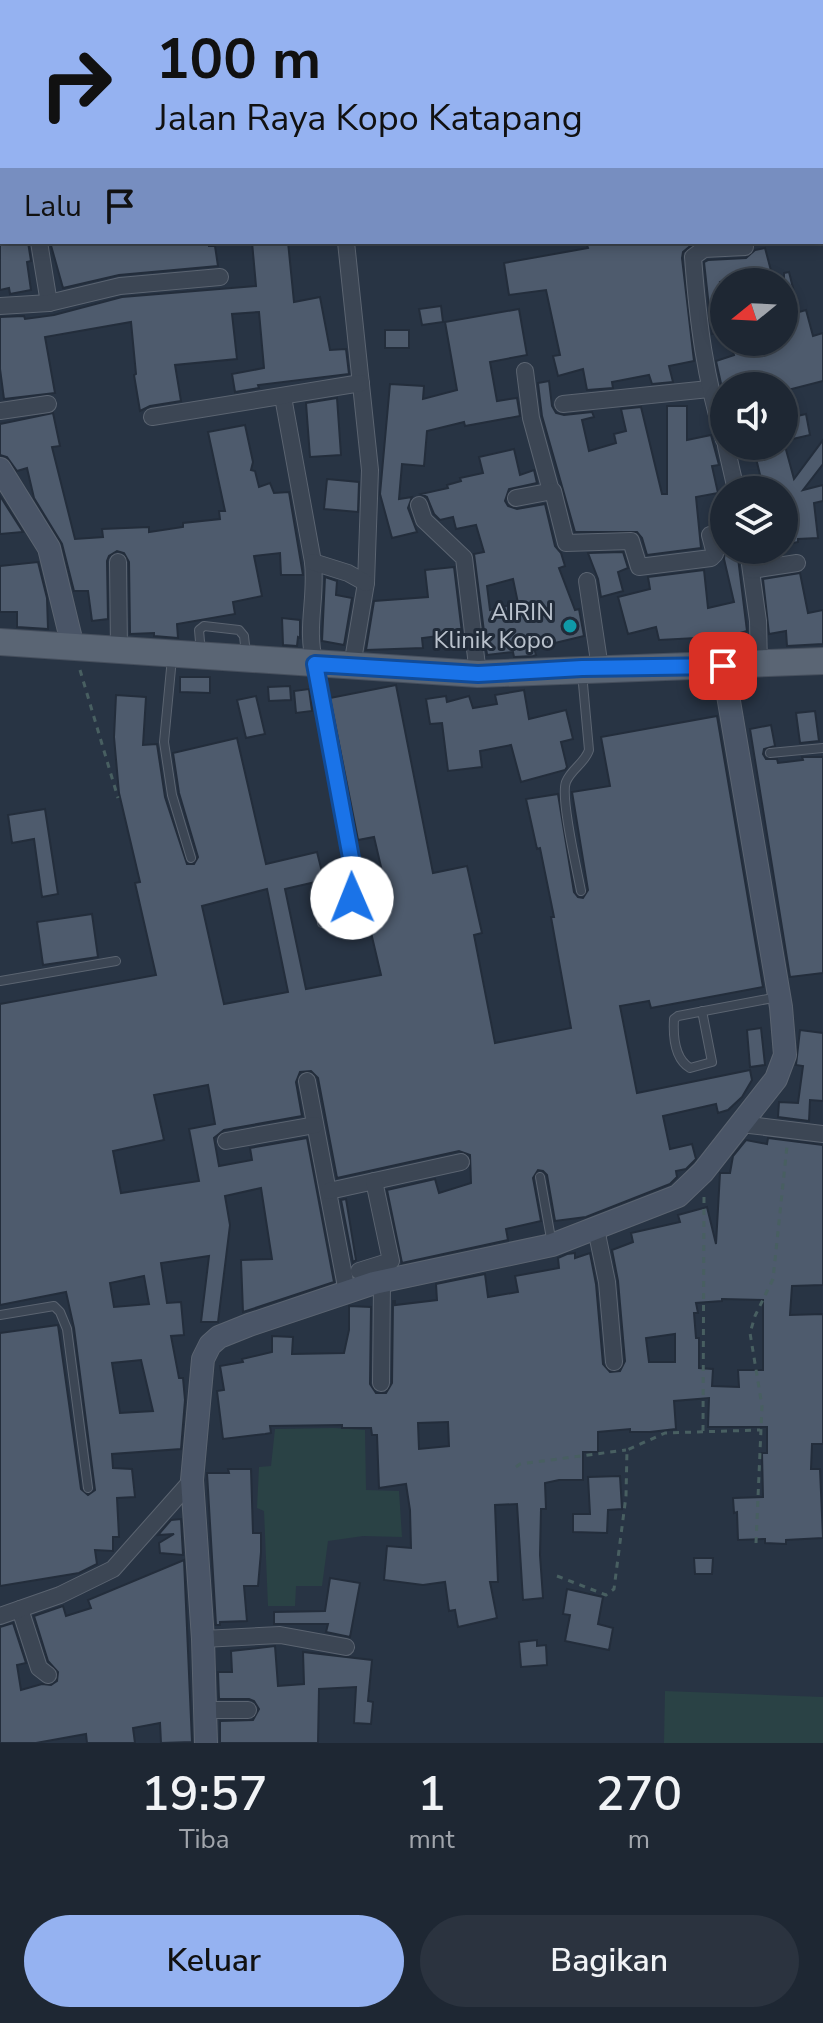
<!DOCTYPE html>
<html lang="id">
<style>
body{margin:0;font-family:"Nunito Sans",sans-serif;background:#2b333f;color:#f1f3f6;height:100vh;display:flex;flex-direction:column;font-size:30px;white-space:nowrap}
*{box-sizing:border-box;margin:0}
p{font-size:26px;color:#a1a5ac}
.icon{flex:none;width:44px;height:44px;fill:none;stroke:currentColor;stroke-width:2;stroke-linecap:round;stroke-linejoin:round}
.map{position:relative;height:1743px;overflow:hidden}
.details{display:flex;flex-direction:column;background:#1e2733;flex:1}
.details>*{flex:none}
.top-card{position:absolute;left:0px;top:0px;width:824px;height:244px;box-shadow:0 4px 12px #0003,0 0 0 2px #3c444e;background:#95b2f1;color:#111;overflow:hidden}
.needle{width:52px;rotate:252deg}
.controls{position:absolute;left:710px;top:268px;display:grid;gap:16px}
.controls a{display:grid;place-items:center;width:88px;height:88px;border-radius:50%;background:#1e2733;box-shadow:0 4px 12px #0003,0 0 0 2px #3c444e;font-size:40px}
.pin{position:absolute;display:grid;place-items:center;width:68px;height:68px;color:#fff;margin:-34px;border-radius:16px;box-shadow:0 4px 12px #0006}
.me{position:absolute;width:88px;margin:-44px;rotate:359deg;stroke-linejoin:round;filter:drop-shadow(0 0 6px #0008)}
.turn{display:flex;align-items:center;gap:28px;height:168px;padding:0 24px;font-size:36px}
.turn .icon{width:104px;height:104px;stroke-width:2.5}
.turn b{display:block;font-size:56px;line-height:68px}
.then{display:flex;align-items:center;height:76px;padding:0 24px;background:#0003;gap:16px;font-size:30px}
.eta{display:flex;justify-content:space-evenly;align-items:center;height:136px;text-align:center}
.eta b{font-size:48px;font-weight:600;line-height:56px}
.primary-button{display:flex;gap:16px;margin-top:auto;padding:16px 24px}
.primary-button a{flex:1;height:92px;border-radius:48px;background:#95b2f1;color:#111;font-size:32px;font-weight:600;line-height:92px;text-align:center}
.primary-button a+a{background:#2b333f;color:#f1f3f6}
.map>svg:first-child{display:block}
</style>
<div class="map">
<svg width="823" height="1743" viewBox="0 0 823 1743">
<rect width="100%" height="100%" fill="#283444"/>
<g fill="#2a4245">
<path d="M334,1428L365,1430L366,1490L399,1491L402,1537L363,1536L328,1541L322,1586H296L295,1606H268L264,1511L257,1508L259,1467L271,1466L275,1429Z"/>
<path d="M665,1691L823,1697V1743H664Z"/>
</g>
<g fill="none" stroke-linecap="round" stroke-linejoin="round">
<g stroke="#3e526d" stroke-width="28">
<path d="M651,0L656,2"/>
<path d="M822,35L823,34"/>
</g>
</g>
<g fill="#4e5b6d" stroke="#232d3b" stroke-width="2" fill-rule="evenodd">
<path d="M0,242H28L31,261L27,262L31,290L10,294L9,288L0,290Z"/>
<path d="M50,242H209V246H215L218,266L119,275L63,288Z"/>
<path d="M252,242H288L294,302L320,297L330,350L346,349L349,374L258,385L259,388L235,392L232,374L264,368L259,312L232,314L237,359L175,365L181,401L150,406L140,411L134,375L136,374L131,322L45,337L55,393L4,399L0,369V317L24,316L25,319L54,315L122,297L256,286Z"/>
<path d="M586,242H695L683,252L682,258L694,361L669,366L673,382L652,384L649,375L612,382L613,388L587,390L583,369L558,376L553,356L560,355L546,290L509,295L504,263L588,248Z"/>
<path d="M765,248L774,282H749L747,275L720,282L724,300V331L712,334L704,262L708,260L746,258L755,250Z"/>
<path d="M789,272L799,312L806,310L813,336L823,333V381L784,391V386H724L722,388L716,361L734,355L730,342H784V273Z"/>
<path d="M441,306L443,322L422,325L419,309Z"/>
<path d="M519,309L527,355L490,362L497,401L517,398L520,416L465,426L464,422L427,431L424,466L402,464L399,499L412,497L408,508L417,532L392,538L380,494L390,384L424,386L423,399L457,390L445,322Z"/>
<rect x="385" y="330" width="24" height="18"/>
<path d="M549,381L552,406L556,413L564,415L592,412L594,417L582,420L589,451L616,443L614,434L626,431L621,409L641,407L662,494H667V406H687V440L711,435L719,465L712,466L718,493L696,497L701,548L647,555L642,538L637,532H575L542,416L538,383Z"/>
<path d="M337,398L341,455L310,457L306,403Z"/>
<path d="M53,413L60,446L52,447L75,539L103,537L102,529L149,527V532L183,527V523L220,519L219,511H225L208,432L245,425L253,462L251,470L255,471L259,487L270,483L274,493L289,492L303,575H281L280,553L254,556L262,596L233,602L235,614L177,624L178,638L154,636V633L130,634L129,562L124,553L117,551L109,556L107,561L108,619L92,621L88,591H74L62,544L34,498L27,468L17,471L7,457L0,455V424Z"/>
<path d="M806,414L810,435L784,441V419Z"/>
<path d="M823,440V464L803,490L823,485V501L814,503L818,538L798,539V542L784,545V490H777L776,484L763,487L753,446H785L794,479Z"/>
<path d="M514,449L520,475L534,470L537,483L509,489L505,501L508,506L517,509L545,504L555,546L561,553L565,566L559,568L575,610L579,609L584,636L534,648L536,655L533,656L514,657L513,652L487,655L474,554L484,552L476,525L456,529L453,517L440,520L434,514L427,497L421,494L448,488L447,485L461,481L460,478L483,473L479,457ZM513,579L518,603L490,610L487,586Z"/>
<path d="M327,479L359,482L358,512L324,509Z"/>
<path d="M0,496L23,532L0,534Z"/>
<path d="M725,550H737L747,631L716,640L715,637L659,640L656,627L628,634L618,597L650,589L648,577L704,570L708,608L734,602L724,559Z"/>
<path d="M623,552L628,568L618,572L623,591L601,597L598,579L588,553Z"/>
<path d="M38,562L47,598L48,629L17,627V612H0V566Z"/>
<path d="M454,567L462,633L422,638L423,648L366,650L374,601L428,597L425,570Z"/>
<path d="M800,573L808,613L823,610V644L787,646L786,631L769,634L763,579Z"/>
<path d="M325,577L337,581L336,595L352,598L344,645L322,641Z"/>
<path d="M282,618L300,620V638L298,637L297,646L283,645Z"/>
<path d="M180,677H210V693L180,692Z"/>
<path d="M396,685L433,873L467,866L482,933L474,935L495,1043L571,1028L551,917H554L540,848L537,849L526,799L558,794L574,892L578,897L583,898L588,890L572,792L610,786L601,737L717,716L763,987L651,1008L649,1001L620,1006L637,1093L750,1070L752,1080L742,1097L728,1110L718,1113L716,1104L663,1116L670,1149L692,1144L696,1159L686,1169L676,1171L677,1177L670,1184L586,1217L555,1221L547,1175L543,1171L538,1170L533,1178L541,1221L506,1229L508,1240L402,1263L387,1190L435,1179L439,1193L471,1183L470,1155L459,1151L337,1178L318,1078L311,1071L300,1072L296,1082L302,1116L224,1130L214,1138L219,1166L252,1160L250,1148L307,1138L334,1282L243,1312L241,1260L272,1259L261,1188L225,1196L230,1225L218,1322H201L209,1256L161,1263L167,1303L181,1302L184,1335L171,1336L179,1378H183L185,1400L181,1449L112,1454L113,1468L132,1469L135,1497L117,1498L119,1537H113V1551L95,1550L97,1564L79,1573L0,1586V1333L58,1325L81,1489L88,1495L95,1490L74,1328L66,1292L0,1305V1004L156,975L135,883L140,882L119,793L114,737L116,695L146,697L143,745L157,744L165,797L187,864H194L198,857L179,793L173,753L237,738L266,864L317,852L324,880L285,889L306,989L381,975L361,890L385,884L374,837L358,840L330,698ZM267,889L288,992L224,1004L202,906ZM208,1085L215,1124L189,1129L199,1181L121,1193L113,1151L164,1140L154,1095ZM144,1276L149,1304L114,1307L110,1283ZM141,1360L153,1411L120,1413L112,1363Z"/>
<path d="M290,686L291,700L269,701L268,687Z"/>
<path d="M309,689L312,711L296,713L294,691Z"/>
<path d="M524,690L529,719L566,710L573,739L561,742L567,767L565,770L521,782L511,745L480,751L482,767L448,771L442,723L430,724L426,699L446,696L447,702L469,696L473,708L497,704L495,695Z"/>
<path d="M256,696L265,734L246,738L237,700Z"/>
<path d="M815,711L819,741L800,743L796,713Z"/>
<path d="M771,725L775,746L764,749L763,754L766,759H777L778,763L803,760L802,757H823V973L790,977L750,729Z"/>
<path d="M45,809L58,894L42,897L34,839L12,843L8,815Z"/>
<path d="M92,914L98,957L43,965L37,922Z"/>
<path d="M761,1028L765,1065L750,1067L747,1030Z"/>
<path d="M800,1030L823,1033V1101L810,1100L809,1121L778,1117L779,1102L798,1103L803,1066L796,1065Z"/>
<path d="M768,1138L823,1145V1285L792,1286L790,1315L823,1314V1444H812L811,1469H820L823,1538L786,1540V1544L765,1543V1539L738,1540L737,1512L734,1513L733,1498L763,1497L762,1453H767V1427H708L709,1398L674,1401L676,1429L650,1432H630V1429L598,1432V1452H583V1480H559L545,1483L546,1509H541L540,1555L543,1598L523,1600L517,1504L495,1505L498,1582H490L497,1618L458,1627L455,1610L449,1611L445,1582L423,1585L384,1580L387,1546L411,1548L410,1510L406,1484L379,1488L377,1435H372L371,1428H342V1425L270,1426L271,1433L265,1434L223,1439L217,1391L224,1390L220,1366L243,1362L242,1359L272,1352V1336L293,1337L292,1354L344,1353L349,1330V1306L371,1307L370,1384L376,1393H386L392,1383L393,1301H395V1305L437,1300L436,1284L485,1274L488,1297L518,1292L515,1276L559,1268L558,1258L567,1254L575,1253V1258L590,1253L596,1284L603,1364L610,1372L620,1371L625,1361L618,1281L612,1250L633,1242L631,1233L680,1222L678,1215L707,1207L716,1244L720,1173H730L733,1156L746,1140L767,1144ZM722,1299L763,1300V1370H738L739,1387L712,1386L713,1369L699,1368V1338H696L694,1313H698L696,1303L722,1301ZM675,1334V1362H649L646,1338ZM448,1422L449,1446L419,1449L418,1423Z"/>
<path d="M346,1199L356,1260L353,1262L341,1200Z"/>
<path d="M228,1469H251L253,1533H261V1552L258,1586H244L247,1621L220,1622V1625H216L207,1473H229Z"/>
<path d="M620,1476L622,1509L608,1510L607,1533L573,1532V1514H590L588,1477Z"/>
<path d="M181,1519L183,1555L160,1553L159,1543L174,1534L158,1535L171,1520Z"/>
<path d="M694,1558H713L712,1574H695Z"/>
<path d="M184,1560L192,1742L161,1743L160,1723L133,1728L135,1743H87L86,1734L36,1743H0V1627L13,1623L26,1663L17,1665L21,1690L42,1684L51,1685L57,1681L58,1672L48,1661L34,1616L63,1606L66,1616L91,1608L88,1600Z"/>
<path d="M330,1578L360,1583L350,1637L326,1632L328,1624H274V1612L325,1611Z"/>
<path d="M567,1589L603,1597L598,1624L613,1628L609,1650L565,1641L570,1615L563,1614Z"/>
<path d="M537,1640V1646L546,1645L547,1665L521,1667L519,1642Z"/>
<path d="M275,1646L278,1686L304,1684L303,1652L372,1660L368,1701L373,1702L371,1724L354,1723L356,1687L319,1689L318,1743H220V1721L253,1720L259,1709L254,1701L249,1699H219L218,1672H232L231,1651Z"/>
</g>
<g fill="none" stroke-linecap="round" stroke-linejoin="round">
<g stroke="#5b6471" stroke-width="10">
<g id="lane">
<path d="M201,653L199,630L204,626L239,630L244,636L246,654"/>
<path d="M172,658L164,742L172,795L191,858"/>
<path d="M316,667L354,874C352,900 348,913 322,923"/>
<path d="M770,753L823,748"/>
<path d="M581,891C577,870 560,797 566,782C571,769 585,763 589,750L582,673"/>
<path d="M0,981L116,961"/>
<path d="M702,1011L712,1062L690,1068C675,1059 673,1036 674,1019L678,1016L778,997"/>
<path d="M540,1177L552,1244"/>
<path d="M0,1315L54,1306L60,1312L67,1329L88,1488"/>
</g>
</g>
<g stroke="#5b6471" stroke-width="18">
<g id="street">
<path d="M690,0L695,2"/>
<path d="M787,0V2"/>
<path d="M39,242L49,303"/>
<path d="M346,242L370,470L366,583L352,666"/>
<path d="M0,306L49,303L120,286L220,277"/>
<path d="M525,371L531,418L551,491"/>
<path d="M283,397L313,562C317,599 305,628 315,664"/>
<path d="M563,404L709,389"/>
<path d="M0,411L48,404"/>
<path d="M152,417L361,383"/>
<path d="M724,440C705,377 698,323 693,257L704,249L745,247"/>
<path d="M726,446L736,490"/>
<path d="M516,498L553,491L566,543L631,541L639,567L711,558L715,554L710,535L724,532"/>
<path d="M419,505L424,520L464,558L478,674"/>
<path d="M748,550L758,621L759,665"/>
<path d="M118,562L119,649"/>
<path d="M313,562L348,573L366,583"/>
<path d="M752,570L797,563"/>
<path d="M587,581L600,668"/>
<path d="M307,1081L347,1292"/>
<path d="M741,1124L823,1134"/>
<path d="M226,1141L315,1125"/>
<path d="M329,1191L461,1162"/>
<path d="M596,1229L607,1282L614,1362"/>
<path d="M359,1271L391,1261L374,1181"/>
<path d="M381,1383L382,1282"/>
<path d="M20,1609L39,1668L48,1675"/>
<path d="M0,1616L60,1595L113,1569L192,1480"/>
<path d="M203,1639L280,1635L346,1647"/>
<path d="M205,1710H248"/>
</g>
</g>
<g stroke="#5b6471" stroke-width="24">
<g id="secondary">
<path d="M0,469L49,548L73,647"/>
<path d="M206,1743L203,1639L192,1480L203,1359L210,1345L219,1337L249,1325L374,1283L552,1245L678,1196L703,1172L776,1079L785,1055L781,1007L723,666"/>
</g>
</g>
<g stroke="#464f5d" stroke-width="28">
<path id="primary" d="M0,642L478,674L823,661"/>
</g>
<g stroke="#485f61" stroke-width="3" stroke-dasharray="6 6" stroke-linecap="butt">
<path d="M80,670L118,798"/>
<path d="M703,1431L704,1196"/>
<path d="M516,1467L520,1464L626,1450"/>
<path d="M756,1543L762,1406L750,1333L755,1316L773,1279L787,1146"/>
<path d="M557,1576L606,1595L614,1589L626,1496L627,1450L665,1433L760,1430"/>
</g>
<use href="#lane" stroke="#3c4654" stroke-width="8"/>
<use href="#street" stroke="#3c4654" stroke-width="16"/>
<use href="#secondary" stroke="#4a5567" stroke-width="22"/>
<use href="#primary" stroke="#5a6574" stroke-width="26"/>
</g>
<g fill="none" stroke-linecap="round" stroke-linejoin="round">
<g stroke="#114b97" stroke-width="20">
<path id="route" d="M352,898L354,874L315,664L478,674L582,668L723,666"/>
</g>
<use href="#route" stroke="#1a73e8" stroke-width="14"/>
</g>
<circle fill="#0f9aa8" stroke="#212b39" stroke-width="3" cx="570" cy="626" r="8"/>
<g text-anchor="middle" stroke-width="6" stroke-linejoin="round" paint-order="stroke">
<g font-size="24" fill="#bac2cd" stroke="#212b39" text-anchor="end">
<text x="554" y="620">AIRIN<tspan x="554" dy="28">Klinik Kopo</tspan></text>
</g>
</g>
</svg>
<div class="controls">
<a><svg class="needle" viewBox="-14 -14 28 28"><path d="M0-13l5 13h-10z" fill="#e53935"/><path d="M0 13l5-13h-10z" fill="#a1a5ac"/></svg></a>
<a><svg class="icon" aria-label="sound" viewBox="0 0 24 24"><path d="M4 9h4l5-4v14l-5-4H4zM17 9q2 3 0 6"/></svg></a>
<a><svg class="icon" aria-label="layers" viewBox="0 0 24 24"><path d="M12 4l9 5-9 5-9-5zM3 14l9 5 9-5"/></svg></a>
</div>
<div class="pin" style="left:723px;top:666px;background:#d93025"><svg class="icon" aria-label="arrive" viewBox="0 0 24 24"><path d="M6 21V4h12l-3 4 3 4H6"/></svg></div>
<svg class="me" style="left:352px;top:898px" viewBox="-20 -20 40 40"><circle r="19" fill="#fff"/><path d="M0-13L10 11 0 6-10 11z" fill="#1a73e8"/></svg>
<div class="top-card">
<div class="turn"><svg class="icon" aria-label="right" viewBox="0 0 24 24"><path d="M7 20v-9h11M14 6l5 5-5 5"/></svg><div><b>100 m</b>Jalan Raya Kopo Katapang</div></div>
<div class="then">Lalu<svg class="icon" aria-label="arrive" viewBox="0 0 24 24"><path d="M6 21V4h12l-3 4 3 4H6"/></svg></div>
</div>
</div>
<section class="details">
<div class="eta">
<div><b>19:57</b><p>Tiba</p></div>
<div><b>1</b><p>mnt</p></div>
<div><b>270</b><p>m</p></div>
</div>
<div class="primary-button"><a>Keluar</a><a>Bagikan</a></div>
</section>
